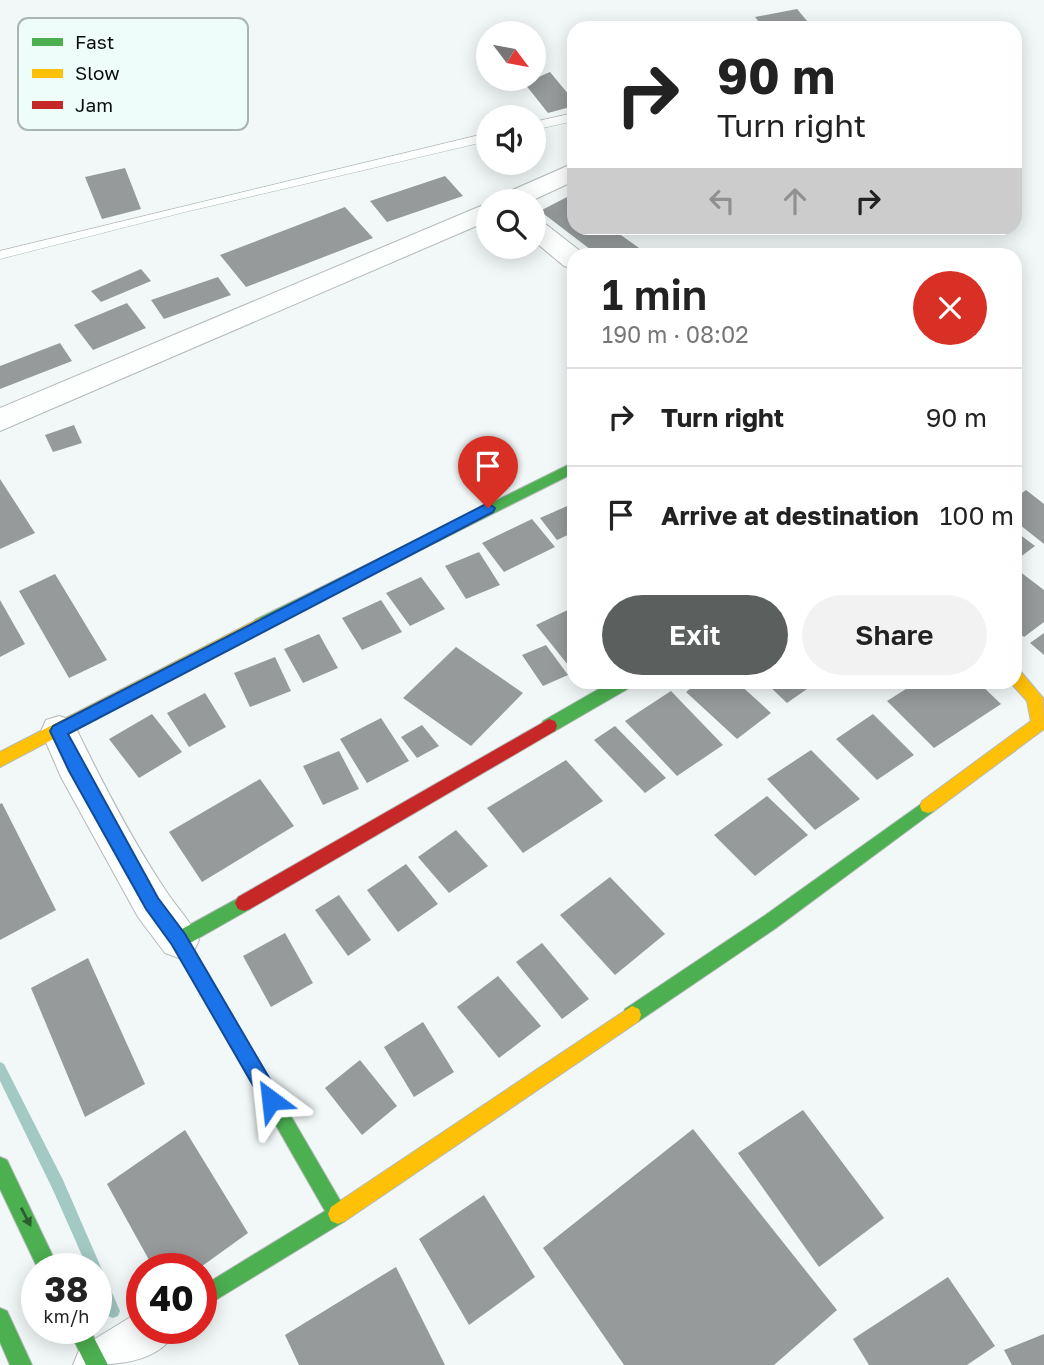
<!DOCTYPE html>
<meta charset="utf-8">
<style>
body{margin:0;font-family:"Golos Text",sans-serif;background:#f2f2f2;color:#222;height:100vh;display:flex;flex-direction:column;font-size:26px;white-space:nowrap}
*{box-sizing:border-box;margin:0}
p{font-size:23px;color:#767676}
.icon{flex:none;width:38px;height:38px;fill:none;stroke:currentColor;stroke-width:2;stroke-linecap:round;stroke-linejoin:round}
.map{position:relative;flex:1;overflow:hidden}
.side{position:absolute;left:567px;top:248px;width:455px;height:441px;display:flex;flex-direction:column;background:#fff;border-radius:21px;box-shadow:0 4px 18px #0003}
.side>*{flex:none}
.top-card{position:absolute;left:567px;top:21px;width:455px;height:214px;border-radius:21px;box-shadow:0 4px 18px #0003;background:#fff;color:#222;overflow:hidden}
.needle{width:46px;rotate:122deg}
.buttons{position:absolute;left:476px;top:21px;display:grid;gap:14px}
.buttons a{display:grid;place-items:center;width:70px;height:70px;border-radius:50%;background:#fff;box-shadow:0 4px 18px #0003;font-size:35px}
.speed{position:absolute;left:21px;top:1253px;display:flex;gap:14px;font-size:35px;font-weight:700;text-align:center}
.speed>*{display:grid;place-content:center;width:91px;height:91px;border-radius:50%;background:#fff;box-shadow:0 4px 18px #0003;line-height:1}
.speed small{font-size:18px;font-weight:400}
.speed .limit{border:10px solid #d22;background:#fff;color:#111}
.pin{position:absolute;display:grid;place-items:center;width:60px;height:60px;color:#fff;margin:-72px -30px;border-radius:50% 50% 50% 0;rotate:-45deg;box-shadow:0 0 7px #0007}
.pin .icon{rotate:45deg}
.me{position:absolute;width:77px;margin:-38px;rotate:330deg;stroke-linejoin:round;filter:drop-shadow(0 0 5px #0008)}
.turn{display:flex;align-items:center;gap:24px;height:147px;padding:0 35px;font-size:32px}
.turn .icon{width:91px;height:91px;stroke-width:2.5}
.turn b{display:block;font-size:49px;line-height:60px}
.lanes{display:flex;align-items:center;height:66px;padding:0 35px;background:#0003;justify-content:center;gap:35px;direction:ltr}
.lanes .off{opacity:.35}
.round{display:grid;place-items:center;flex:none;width:74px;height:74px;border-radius:37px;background:#f2f2f2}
.headline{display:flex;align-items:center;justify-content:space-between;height:119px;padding:0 35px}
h1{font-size:42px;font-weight:600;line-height:52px}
.action{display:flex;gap:14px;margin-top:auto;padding:14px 35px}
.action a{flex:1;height:80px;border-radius:42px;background:#5b605f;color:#fff;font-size:28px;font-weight:600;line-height:80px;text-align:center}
.action a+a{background:#f2f2f2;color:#222}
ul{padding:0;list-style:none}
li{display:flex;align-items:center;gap:21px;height:98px;padding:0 35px;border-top:2px solid #e0e0e0}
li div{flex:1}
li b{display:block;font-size:26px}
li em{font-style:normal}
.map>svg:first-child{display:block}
</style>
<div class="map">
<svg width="1044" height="1365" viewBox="0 0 1044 1365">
<rect width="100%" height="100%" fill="#f2f8f8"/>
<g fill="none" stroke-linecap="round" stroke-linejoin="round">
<path fill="#a3c9c5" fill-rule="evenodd" d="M0,1062L4,1064L63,1180L120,1311L118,1316L113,1318L108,1316L96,1289V1269H88L53,1190L0,1081Z"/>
</g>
<g fill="#969a9a">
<path d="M797,9L813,28H764L755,17Z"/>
<path d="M550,72L574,101V106L548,113L521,79H534Z"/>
<path d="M125,168L141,209L102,219L85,177Z"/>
<path d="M445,176L463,196L387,222L370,201Z"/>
<path d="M569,196L574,200V228H611L642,250L632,256H599L540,211Z"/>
<path d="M345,207L373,238L246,287L220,255Z"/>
<path d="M141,269L151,281L101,302L91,291Z"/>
<path d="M218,277L231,295L164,319L151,300Z"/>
<path d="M127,303L146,328L93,350L74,325Z"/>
<path d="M60,343L72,361L0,389V366Z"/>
<path d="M74,425L82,443L53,452L45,435Z"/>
<path d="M0,479L35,533L0,549Z"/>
<path d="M1026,490L1044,504V544L1015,521V498Z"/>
<path d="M574,503V532L557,540L540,518Z"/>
<path d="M532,519L555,547L504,572L482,543Z"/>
<path d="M1015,531L1035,546L1015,561Z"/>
<path d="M479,552L500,585L466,599L445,566Z"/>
<path d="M1015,568L1044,590V622L1024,637L1015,630Z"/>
<path d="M55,574L107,660L69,678L19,591Z"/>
<path d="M421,577L445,609L410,626L386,593Z"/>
<path d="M0,600L25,644L0,657Z"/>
<path d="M381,600L402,632L362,650L342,618Z"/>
<path d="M574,607V662L568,665L536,625Z"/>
<path d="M1044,633V655L1030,643Z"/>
<path d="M319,634L338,668L303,683L284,649Z"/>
<path d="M546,645L568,675L543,686L522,655Z"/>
<path d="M456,647L523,693L471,746L403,698Z"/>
<path d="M275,657L291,691L250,707L234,673Z"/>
<path d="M699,682H737L771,713L737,739L686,692Z"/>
<path d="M765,682H817L787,703Z"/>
<path d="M917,682H978L1001,704L934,748L887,701Z"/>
<path d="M671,691L723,745L677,776L625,721Z"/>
<path d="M205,693L226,727L189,747L167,713Z"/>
<path d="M152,714L182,752L139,778L109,739Z"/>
<path d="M873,714L914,755L877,780L836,739Z"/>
<path d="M381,718L409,761L367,783L340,739Z"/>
<path d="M422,725L439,746L417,758L401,737Z"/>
<path d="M615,726L666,778L645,793L594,740Z"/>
<path d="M811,750L860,799L815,830L767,779Z"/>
<path d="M339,751L359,789L323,805L303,766Z"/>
<path d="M566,760L603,801L523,853L487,808Z"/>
<path d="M260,779L294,826L202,882L169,832Z"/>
<path d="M767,796L808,835L755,876L714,835Z"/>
<path d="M2,803L56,910L0,940V804Z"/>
<path d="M456,830L488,866L449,893L418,857Z"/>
<path d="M406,864L438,904L398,932L367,890Z"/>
<path d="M610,877L665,934L615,975L560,915Z"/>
<path d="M339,895L371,940L348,956L315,910Z"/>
<path d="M285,933L313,983L271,1007L243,956Z"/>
<path d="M542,943L589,999L562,1019L516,962Z"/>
<path d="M88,958L145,1084L85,1117L31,988Z"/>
<path d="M498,976L541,1026L499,1058L457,1007Z"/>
<path d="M423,1022L454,1072L414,1097L384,1047Z"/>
<path d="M360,1060L397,1106L362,1135L325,1088Z"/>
<path d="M803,1110L884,1218L819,1267L738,1153Z"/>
<path d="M693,1129L837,1310L774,1365H624L543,1248Z"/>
<path d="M185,1130L248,1233L198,1269H154L107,1184Z"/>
<path d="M484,1195L535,1277L469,1325L419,1239Z"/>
<path d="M396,1267L445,1365H299L285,1335Z"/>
<path d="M948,1277L995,1346L967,1365H869L853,1339Z"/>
<path d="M1044,1334V1365H1012L1004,1350Z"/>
</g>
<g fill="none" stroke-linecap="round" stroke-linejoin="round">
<g stroke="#b4b9b9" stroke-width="1">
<g id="lane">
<path d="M574,113V121L534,130V122Z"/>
<path d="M488,133V141L185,212L0,259V251Z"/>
</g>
</g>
<g stroke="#b4b9b9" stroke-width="2">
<g id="street">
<path d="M574,163V181L531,201H497L501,195Z"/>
<path d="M488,203V221L0,431V408Z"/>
<path d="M534,220L543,222L584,254L574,256V269L564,266L534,241Z"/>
<path d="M59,716L72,720C100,778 130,837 166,891C177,908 191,921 199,940L193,953L179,958L165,953L138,917L61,777L41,731L46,720Z"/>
<path d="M142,1310V1328H178C159,1365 115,1365 73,1365L80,1348Z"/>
</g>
</g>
<g stroke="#b4b9b9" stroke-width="2">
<g id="fast">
<path d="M574,462V473L265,628L260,630L252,624L255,620Z"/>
<path d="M611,682H633L631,687L555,731L549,733L543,731L541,726L543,721Z"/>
<path d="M928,799L934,801L936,806L934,811L776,928L639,1021L632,1024L625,1021L623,1015L625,1009L764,916Z"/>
<path d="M244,895L250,897L253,903L250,909L190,943L348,1214L345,1221L201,1309V1287L325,1211L170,940L173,934Z"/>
<path d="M0,1157L7,1160L59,1269H38L0,1189Z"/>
<path d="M0,1308L7,1311L32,1365H10L0,1342Z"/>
<path d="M68,1328H89L108,1365H86Z"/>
</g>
</g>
<g stroke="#b4b9b9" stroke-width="2">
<g id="slow">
<path d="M260,618L268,624L265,628L0,767V752Z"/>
<path d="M1015,671L1021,672L1043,698L1044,729L934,811L928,813L922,811L920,806L922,801L1031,721L1027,701L1010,682H1015Z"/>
<path d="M632,1006L639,1009L641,1015L639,1021L345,1221L338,1224L331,1221L328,1214L331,1207Z"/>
</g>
</g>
<g stroke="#b4b9b9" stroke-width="2">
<path id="jam" d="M549,719L555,721L557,726L555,731L250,909L244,911L238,909L235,903L238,897Z"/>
</g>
<use href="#lane" fill="#fdfefe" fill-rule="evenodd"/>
<use href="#street" fill="#fdfefe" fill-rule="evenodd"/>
<use href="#fast" fill="#4caf50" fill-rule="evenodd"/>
<use href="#slow" fill="#ffc107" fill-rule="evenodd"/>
<use href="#jam" fill="#c62828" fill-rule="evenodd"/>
</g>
<defs><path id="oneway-solid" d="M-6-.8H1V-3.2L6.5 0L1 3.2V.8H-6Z" transform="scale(1.75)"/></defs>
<use fill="#2a5e2e" href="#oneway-solid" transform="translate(26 1217) rotate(62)"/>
<path fill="#1a73e8" stroke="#114b97" stroke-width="2" d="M488,503L495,508L493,512L68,734L158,898L185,934L278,1093L281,1100L278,1106L271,1109L265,1106L172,945L146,909L69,771L50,731L53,726Z"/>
<rect x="18" y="18" width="230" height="112" rx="10" fill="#eefcfa" stroke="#a9b5b3" stroke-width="2"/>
<rect x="32" y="38" width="31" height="8" fill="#4caf50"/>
<rect x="32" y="69" width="31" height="9" fill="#ffc107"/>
<rect x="32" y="101" width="31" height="8" fill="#c62828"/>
<g font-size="19" fill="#090e0d">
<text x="75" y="49">Fast</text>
<text x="75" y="80">Slow</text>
<text x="75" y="112">Jam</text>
</g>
</svg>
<div class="buttons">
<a><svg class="needle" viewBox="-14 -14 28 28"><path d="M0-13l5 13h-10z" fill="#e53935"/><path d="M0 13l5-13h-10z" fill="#767676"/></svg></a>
<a><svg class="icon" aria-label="sound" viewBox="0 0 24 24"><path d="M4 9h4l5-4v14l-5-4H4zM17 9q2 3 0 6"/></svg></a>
<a><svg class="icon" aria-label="search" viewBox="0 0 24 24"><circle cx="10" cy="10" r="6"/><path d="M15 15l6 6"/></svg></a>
</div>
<div class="speed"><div>38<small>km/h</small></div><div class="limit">40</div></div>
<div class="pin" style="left:488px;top:508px;background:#d93025"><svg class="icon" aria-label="arrive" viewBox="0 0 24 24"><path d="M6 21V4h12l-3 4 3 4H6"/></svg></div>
<svg class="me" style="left:271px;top:1100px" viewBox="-20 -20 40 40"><path d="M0-17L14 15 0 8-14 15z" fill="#1a73e8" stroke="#fff" stroke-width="4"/></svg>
<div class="top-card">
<div class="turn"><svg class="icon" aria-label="right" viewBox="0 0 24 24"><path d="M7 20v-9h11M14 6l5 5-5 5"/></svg><div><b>90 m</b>Turn right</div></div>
<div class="lanes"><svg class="icon off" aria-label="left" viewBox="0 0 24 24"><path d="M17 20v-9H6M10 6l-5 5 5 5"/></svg><svg class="icon off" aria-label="ahead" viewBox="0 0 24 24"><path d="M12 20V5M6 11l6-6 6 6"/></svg><svg class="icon" aria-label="right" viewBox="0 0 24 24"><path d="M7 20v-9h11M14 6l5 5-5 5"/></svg></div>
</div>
<section class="side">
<div class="headline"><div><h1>1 min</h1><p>190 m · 08:02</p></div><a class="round" style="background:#d93025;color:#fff"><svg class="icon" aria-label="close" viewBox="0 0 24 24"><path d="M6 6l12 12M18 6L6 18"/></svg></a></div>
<ul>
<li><svg class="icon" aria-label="right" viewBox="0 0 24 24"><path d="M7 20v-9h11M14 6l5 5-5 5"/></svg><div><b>Turn right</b></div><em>90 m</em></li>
<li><svg class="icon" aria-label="arrive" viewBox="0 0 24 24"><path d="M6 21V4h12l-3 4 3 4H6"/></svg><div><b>Arrive at destination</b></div><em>100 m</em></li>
</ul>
<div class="action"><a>Exit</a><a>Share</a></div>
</section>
</div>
